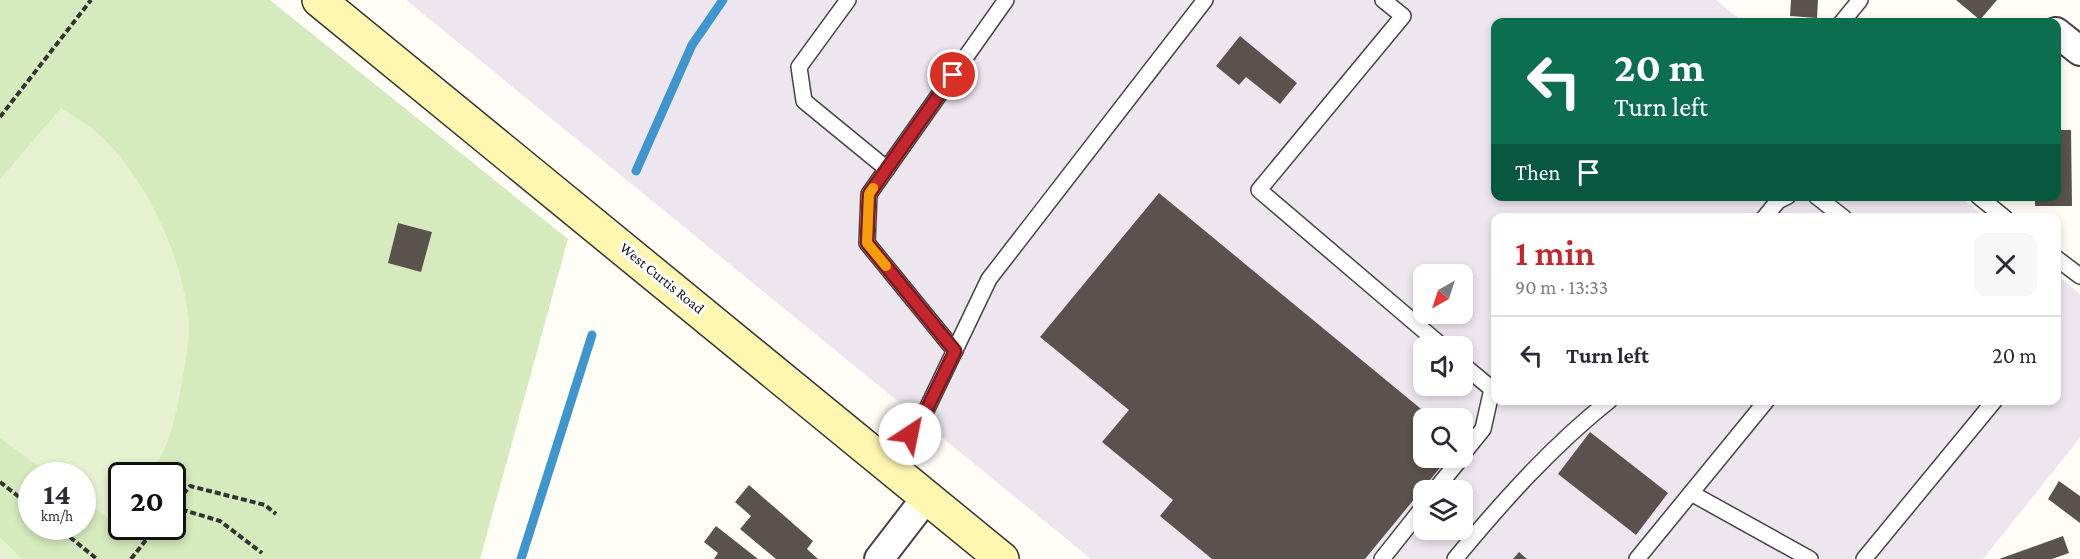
<!DOCTYPE html>
<meta charset="utf-8">
<style>
body{margin:0;font-family:"Crimson Pro",serif;background:#f7f7f7;color:#2b2b33;height:100vh;display:flex;flex-direction:column;font-size:22px;white-space:nowrap}
*{box-sizing:border-box;margin:0}
p{font-size:20px;color:#7c7c81}
.icon{flex:none;width:33px;height:33px;fill:none;stroke:currentColor;stroke-width:2;stroke-linecap:round;stroke-linejoin:round}
.map{position:relative;flex:1;overflow:hidden}
.details{position:absolute;left:1491px;top:213px;width:570px;height:192px;display:flex;flex-direction:column;background:#fff;border-radius:12px;box-shadow:0 3px 9px #0003}
.details>*{flex:none}
.guide{position:absolute;left:1491px;top:18px;width:570px;height:183px;border-radius:12px;box-shadow:0 3px 9px #0003;background:#0b6e4f;color:#fff;overflow:hidden}
.needle{width:39px;rotate:219deg}
.buttons{position:absolute;left:1413px;top:264px;display:grid;gap:12px}
.buttons a{display:grid;place-items:center;width:60px;height:60px;border-radius:12px;background:#fff;box-shadow:0 3px 9px #0003;font-size:30px}
.speed{position:absolute;left:18px;top:462px;display:flex;gap:12px;font-size:30px;font-weight:700;text-align:center}
.speed>*{display:grid;place-content:center;width:78px;height:78px;border-radius:50%;background:#fff;box-shadow:0 3px 9px #0003;line-height:1}
.speed small{font-size:15px;font-weight:400}
.speed .limit{border:3px solid #111;border-radius:9px;background:#fff;color:#111}
.pin{position:absolute;display:grid;place-items:center;width:51px;height:51px;color:#fff;margin:-26px;border:3px solid #fff;border-radius:50%;box-shadow:0 2px 6px #0007}
.me{position:absolute;width:66px;margin:-33px;rotate:34deg;stroke-linejoin:round;filter:drop-shadow(0 0 4px #0008)}
.turn{display:flex;align-items:center;gap:21px;height:126px;padding:0 24px;font-size:27px}
.turn .icon{width:78px;height:78px;stroke-width:2.5}
.turn b{display:block;font-size:42px;line-height:51px}
.then{display:flex;align-items:center;height:57px;padding:0 24px;background:#0003;gap:12px;font-size:22px}
.round{display:grid;place-items:center;flex:none;width:63px;height:63px;border-radius:12px;background:#f7f7f7}
.overview{display:flex;align-items:center;justify-content:space-between;height:102px;padding:0 24px}
h1{font-size:36px;font-weight:600;line-height:45px;color:#c4262e}
ul{padding:0;list-style:none}
li{display:flex;align-items:center;gap:18px;height:78px;padding:0 24px;border-top:2px solid #e1e1e2}
li div{flex:1}
li b{display:block;font-size:22px}
li em{font-style:normal}
.map>svg:first-child{display:block}
</style>
<div class="map">
<svg width="2080" height="559" viewBox="0 0 2080 559">
<rect width="100%" height="100%" fill="#fffdf5"/>
<path fill="#eee6ef" fill-rule="evenodd" d="M406,0H1716L1743,22H1496V196H1959L1985,217L1496,218V400H2056L2057,275L2080,294V438L1983,559H1091ZM1424,274H1462V314H1424ZM1424,346H1462V386H1424ZM1424,418H1462V458H1424ZM1424,490H1462V530H1424Z"/>
<path fill="#d5ebbd" fill-rule="evenodd" d="M0,0H270L568,239L480,559H0ZM32,476H82V526H32ZM122,476H172V526H122Z"/>
<g fill="#e6f2cf">
<path d="M61,108C74,117 91,126 102,137C146,179 181,254 188,315C191,337 185,365 181,387C175,420 169,449 149,475L122,476L121,511L113,522L83,500L82,476L50,475L0,438V179Z"/>
<path d="M0,538L23,559H0Z"/>
</g>
<g fill="none" stroke-linecap="round" stroke-linejoin="round">
<g stroke="#3f96cf" stroke-width="9">
<path d="M636,171L692,45L723,0"/>
<path d="M521,559L592,335"/>
</g>
</g>
<g fill="#5a524d">
<path d="M1791,0H1818L1817,18L1790,16Z"/>
<path d="M1956,0H1997L1980,20Z"/>
<path d="M1240,36L1297,83L1280,104L1246,77L1239,85L1216,66Z"/>
<path d="M2056,130H2071L2072,206H2035V196H2056Z"/>
<path d="M1159,193L1432,418H1424V458H1448L1365,559H1212L1160,516L1173,500L1102,442L1129,410L1040,337Z"/>
<path d="M398,223L432,232L421,272L388,263Z"/>
<path d="M1590,432L1668,493L1636,535L1558,474Z"/>
<path d="M2059,481L2080,496V523L2048,499Z"/>
<path d="M749,485L813,541L807,549L818,559H776L740,529L751,516L735,502Z"/>
<path d="M716,526L758,559H714L718,553L704,542Z"/>
<path d="M2063,536L2069,553L2052,559H1999Z"/>
<path d="M1519,552L1527,559H1513Z"/>
</g>
<g fill="none" stroke-linecap="round" stroke-linejoin="round">
<g stroke="#444" stroke-width="18">
<g id="lane">
<path d="M848,0L799,67L804,101L887,169"/>
<path d="M1383,0L1403,16L1259,190L1442,346"/>
<path d="M1842,22L1860,0"/>
<path d="M1816,196L1844,218"/>
<path d="M1978,196L2005,218"/>
<path d="M1764,218L1778,201L1788,196"/>
<path d="M2056,258L2080,276"/>
<path d="M955,351L867,243L869,194L1006,0"/>
<path d="M1462,364L1492,389L1483,429L1462,455"/>
<path d="M886,462L922,419L989,279L1205,0"/>
<path d="M1435,490L1461,458"/>
<path d="M1691,493L1810,559"/>
<path d="M1382,559L1424,506"/>
<path d="M1455,559C1502,502 1552,446 1610,400"/>
<path d="M1637,559L1767,400"/>
<path d="M1864,559L1995,400"/>
</g>
</g>
<g stroke="#444" stroke-width="32">
<g id="street">
<path d="M2056,32L2080,51"/>
<path d="M879,559L926,498"/>
</g>
</g>
<g stroke="#333" stroke-width="36">
<path id="secondary" d="M319,0L1002,559"/>
</g>
<g stroke="#333" stroke-width="4" stroke-dasharray="6 3" stroke-linecap="butt">
<path d="M0,117L91,0"/>
<path d="M0,482L32,507"/>
<path d="M173,507L220,521L262,553"/>
<path d="M172,508L190,486L265,505L276,514"/>
<path d="M56,526L97,559"/>
<path d="M131,559L157,526"/>
</g>
<use href="#lane" stroke="#fff" stroke-width="15"/>
<use href="#street" stroke="#fff" stroke-width="28"/>
<use href="#secondary" stroke="#fff6b0" stroke-width="33"/>
</g>
<g fill="none" stroke-linecap="round" stroke-linejoin="round">
<g stroke="#7f191e" stroke-width="15">
<path id="route" d="M910,434L922,419L955,351L867,243L869,194L953,75"/>
</g>
<use href="#route" stroke="#c4262e" stroke-width="10"/>
<path stroke="#f59e0b" stroke-width="10" d="M873,188L869,194L867,243L886,266"/>
</g>
<g text-anchor="middle" stroke-width="6" stroke-linejoin="round" paint-order="stroke">
<g font-size="15" fill="#111" stroke="#fff">
<text transform="translate(662 278) rotate(39)" y="5">West Curtis Road</text>
</g>
</g>
</svg>
<div class="buttons">
<a><svg class="needle" viewBox="-14 -14 28 28"><path d="M0-13l5 13h-10z" fill="#e53935"/><path d="M0 13l5-13h-10z" fill="#7c7c81"/></svg></a>
<a><svg class="icon" aria-label="sound" viewBox="0 0 24 24"><path d="M4 9h4l5-4v14l-5-4H4zM17 9q2 3 0 6"/></svg></a>
<a><svg class="icon" aria-label="search" viewBox="0 0 24 24"><circle cx="10" cy="10" r="6"/><path d="M15 15l6 6"/></svg></a>
<a><svg class="icon" aria-label="layers" viewBox="0 0 24 24"><path d="M12 4l9 5-9 5-9-5zM3 14l9 5 9-5"/></svg></a>
</div>
<div class="speed"><div>14<small>km/h</small></div><div class="limit">20</div></div>
<div class="pin" style="left:953px;top:75px;background:#d93025"><svg class="icon" aria-label="arrive" viewBox="0 0 24 24"><path d="M6 21V4h12l-3 4 3 4H6"/></svg></div>
<svg class="me" style="left:910px;top:434px" viewBox="-20 -20 40 40"><circle r="19" fill="#fff"/><path d="M0-13L10 11 0 6-10 11z" fill="#c4262e"/></svg>
<div class="guide">
<div class="turn"><svg class="icon" aria-label="left" viewBox="0 0 24 24"><path d="M17 20v-9H6M10 6l-5 5 5 5"/></svg><div><b>20 m</b>Turn left</div></div>
<div class="then">Then<svg class="icon" aria-label="arrive" viewBox="0 0 24 24"><path d="M6 21V4h12l-3 4 3 4H6"/></svg></div>
</div>
<section class="details">
<div class="overview"><div><h1>1 min</h1><p>90 m · 13:33</p></div><a class="round"><svg class="icon" aria-label="close" viewBox="0 0 24 24"><path d="M6 6l12 12M18 6L6 18"/></svg></a></div>
<ul>
<li><svg class="icon" aria-label="left" viewBox="0 0 24 24"><path d="M17 20v-9H6M10 6l-5 5 5 5"/></svg><div><b>Turn left</b></div><em>20 m</em></li>
</ul>
</section>
</div>
